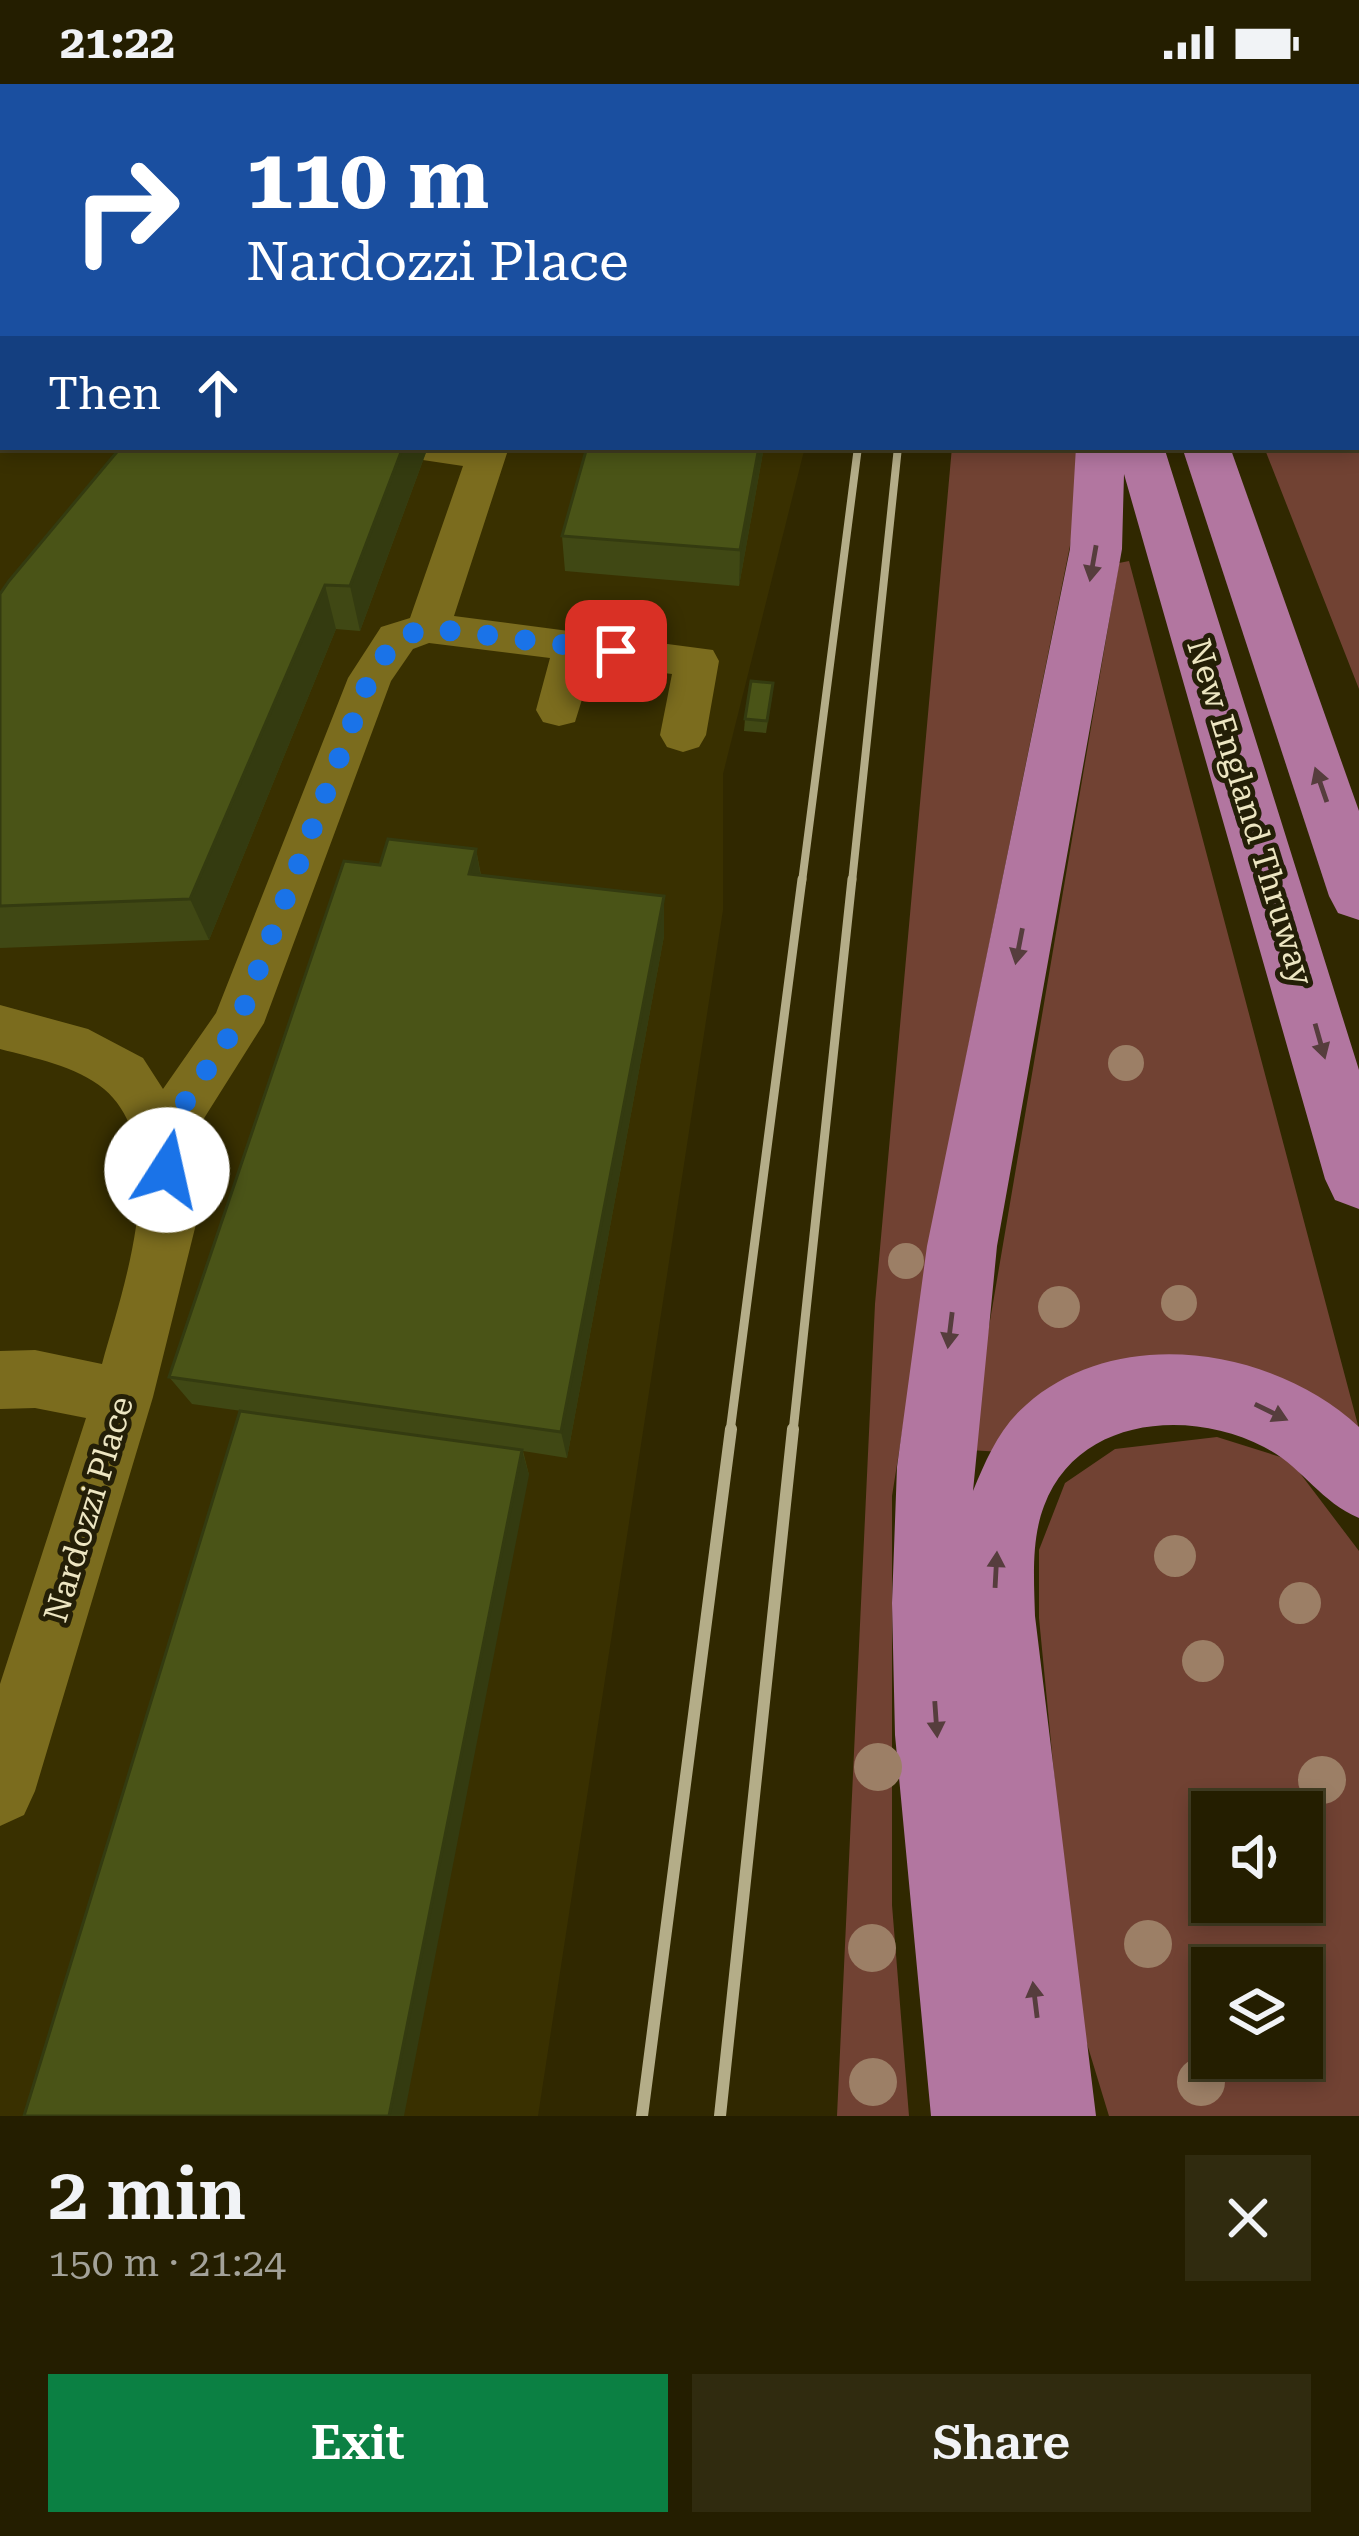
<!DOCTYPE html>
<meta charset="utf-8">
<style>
body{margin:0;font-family:"Roboto Serif",serif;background:#302b0f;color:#f1f3f6;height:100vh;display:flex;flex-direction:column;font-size:45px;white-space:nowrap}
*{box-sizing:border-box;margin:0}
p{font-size:39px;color:#a3a299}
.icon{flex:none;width:66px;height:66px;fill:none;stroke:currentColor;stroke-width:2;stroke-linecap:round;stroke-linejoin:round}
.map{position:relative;height:2032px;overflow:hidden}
.drawer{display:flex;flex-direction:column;background:#241e00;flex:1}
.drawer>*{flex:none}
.guide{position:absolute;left:0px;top:0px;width:1359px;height:366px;box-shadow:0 6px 18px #0003,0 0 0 3px #413c22;background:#1a4fa0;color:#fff;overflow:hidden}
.controls{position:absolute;left:1191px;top:1707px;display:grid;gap:24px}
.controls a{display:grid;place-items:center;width:132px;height:132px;border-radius:0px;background:#241e00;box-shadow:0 6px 18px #0003,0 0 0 3px #413c22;font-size:60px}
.pin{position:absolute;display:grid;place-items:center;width:102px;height:102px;color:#fff;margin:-51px;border-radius:24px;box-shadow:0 6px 18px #0006}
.me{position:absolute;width:132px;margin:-66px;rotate:10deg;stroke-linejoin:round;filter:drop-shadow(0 0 9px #0008)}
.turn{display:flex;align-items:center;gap:42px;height:252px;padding:0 48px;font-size:54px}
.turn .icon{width:156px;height:156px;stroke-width:2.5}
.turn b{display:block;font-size:84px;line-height:102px}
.then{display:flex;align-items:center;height:114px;padding:0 48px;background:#0003;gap:24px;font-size:45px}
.round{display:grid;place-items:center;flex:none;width:126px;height:126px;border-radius:0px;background:#302b0f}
.overview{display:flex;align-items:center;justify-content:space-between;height:204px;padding:0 48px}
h1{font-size:72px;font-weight:600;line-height:90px}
.button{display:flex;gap:24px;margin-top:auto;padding:24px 48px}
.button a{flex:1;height:138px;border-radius:0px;background:#0b8043;color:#fff;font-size:48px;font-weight:600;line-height:138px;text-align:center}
.button a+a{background:#302b0f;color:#f1f3f6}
.status{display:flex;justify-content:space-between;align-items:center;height:84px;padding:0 60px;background:#241e00;direction:ltr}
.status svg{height:33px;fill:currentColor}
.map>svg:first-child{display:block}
</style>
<div class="status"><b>21:22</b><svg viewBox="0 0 49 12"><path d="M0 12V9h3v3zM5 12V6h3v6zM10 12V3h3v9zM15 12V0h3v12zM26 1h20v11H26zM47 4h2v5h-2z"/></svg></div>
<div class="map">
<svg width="1359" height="2032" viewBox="0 0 1359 2032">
<rect width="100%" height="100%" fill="#302800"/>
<path fill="#393000" d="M0,0L835,3H3V363H805L723,690V826L538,2032H0Z"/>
<g fill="#714233" fill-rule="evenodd">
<path d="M1150,0H1359V605L1264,363H1356V3Z"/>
<path d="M952,363H1078L1075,437L944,1083L892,1412V1821L909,2032H837L875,1220Z"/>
<path d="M1129,477L1359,1345L1293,1305L1003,1368L968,1366L1119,479Z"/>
<path d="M1217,1353L1290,1376L1359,1467V2032H1109L1077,1927L1039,1534V1466L1065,1399L1115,1365ZM1212,1728H1302V1818H1212ZM1212,1884H1302V1974H1212Z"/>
</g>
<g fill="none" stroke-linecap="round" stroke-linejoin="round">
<path stroke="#958d67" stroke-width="4.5" stroke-dasharray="6 6" stroke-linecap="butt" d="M1356,346L1359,356"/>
<path fill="#7b6c1e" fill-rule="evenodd" d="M390,363H509L454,532L713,566L719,577L706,651L699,663L683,668L667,663L660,651L672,590L593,580L575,638L559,642L543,638L536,626L550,574L429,559L413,565L391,597L264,939L191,1055L196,1140L153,1313L35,1707L24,1731L0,1742V1600L86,1334L35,1324L0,1325V1267L35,1266L102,1280C122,1206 174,1065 104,1005C76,982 34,974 0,965V921L88,945L143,974L163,1005L216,929L348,594L381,543L410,534L463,382L396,372Z"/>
<g fill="#b276a0" fill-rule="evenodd">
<rect x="1038" y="0" width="38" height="3"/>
<path d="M1091,0H1129L1130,3H1092Z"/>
<path d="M1076,363H1164L1359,986V1125L1335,1116L1325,1095L1124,390L1122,465L997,1162L973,1407C986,1376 999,1344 1026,1321C1118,1239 1274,1264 1359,1343V1434C1319,1417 1302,1382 1264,1363C1189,1324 1077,1333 1044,1422C1031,1456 1034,1496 1035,1532L1096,2032H931L895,1651L892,1519L897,1383L927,1162L1070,465Z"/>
<path d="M1182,363H1230L1359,727V836L1338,829L1329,812Z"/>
</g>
<g stroke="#b4ad88" stroke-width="8">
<path d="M802,798L858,363"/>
<path d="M852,798L898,363"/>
</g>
<g stroke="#b4ad88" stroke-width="9">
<path d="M730,1348L802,795"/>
<path d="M793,1348L852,795"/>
</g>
<g stroke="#b4ad88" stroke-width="12">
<path d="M642,2032L731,1345"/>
<path d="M720,2032L793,1345"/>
</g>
</g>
<g fill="#9c7f66">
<circle cx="1126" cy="979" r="18"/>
<circle cx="906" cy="1177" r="18"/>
<circle cx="1179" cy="1219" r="18"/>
<circle cx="1059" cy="1223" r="21"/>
<circle cx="1175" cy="1472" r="21"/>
<circle cx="1300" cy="1519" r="21"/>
<circle cx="1203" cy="1577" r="21"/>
<circle cx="878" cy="1683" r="24"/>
<circle cx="1322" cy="1696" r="24"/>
<circle cx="1148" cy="1860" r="24"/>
<circle cx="872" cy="1864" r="24"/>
<circle cx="873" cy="1998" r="24"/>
<circle cx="1201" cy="1998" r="24"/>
</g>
<g fill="#404814">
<path d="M0,0H432L429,3H3V138L0,137Z"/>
<path d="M121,363H428L360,547L336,545L209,856L0,864V510Z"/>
<path d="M764,363L739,502L565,487L562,452Z"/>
<path d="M772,612L766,649L744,647L745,635Z"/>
<path d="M476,765L481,791L664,852L567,1374L523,1367L529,1391L305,1336L192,1320L169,1293L380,781Z"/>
</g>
<g fill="#343b10">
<path d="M383,0H432L429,3H380Z"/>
<path d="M403,363H428L360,547L350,502Z"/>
<path d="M759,363H764L739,502L740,466Z"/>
<path d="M325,501L336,545L209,856L190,815Z"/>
<path d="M476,765L483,806L469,790Z"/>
<path d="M664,812V852L567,1374L561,1348Z"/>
<path d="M522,1366L529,1391L404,2032H389Z"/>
</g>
<g fill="#4a5417" stroke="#343b10" stroke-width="3">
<path d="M0,0H383L380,3H3V106L0,105Z"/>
<path d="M121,363H403L350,502L325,501L190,815L0,822V510L9,497Z"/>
<path d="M587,363H759L740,466L562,452Z"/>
<path d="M751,597L773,599L767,637L745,635Z"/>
<path d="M388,755L476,765L469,790L664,812L561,1348L169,1293L344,777L380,781Z"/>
<path d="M240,1327L522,1366L389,2032H24Z"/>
</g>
<defs><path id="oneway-solid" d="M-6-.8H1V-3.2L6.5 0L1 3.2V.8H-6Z" transform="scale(3)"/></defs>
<g fill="#563d3d">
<use href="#oneway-solid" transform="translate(1093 479) rotate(100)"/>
<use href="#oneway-solid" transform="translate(1321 701) rotate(-109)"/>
<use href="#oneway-solid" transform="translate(1019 862) rotate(101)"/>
<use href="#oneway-solid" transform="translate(1320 957) rotate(74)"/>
<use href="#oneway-solid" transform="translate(950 1246) rotate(97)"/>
<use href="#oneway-solid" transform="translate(1271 1328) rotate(26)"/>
<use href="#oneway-solid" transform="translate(996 1486) rotate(-87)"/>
<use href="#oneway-solid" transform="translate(936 1635) rotate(86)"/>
<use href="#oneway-solid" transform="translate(1035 1916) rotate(-97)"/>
</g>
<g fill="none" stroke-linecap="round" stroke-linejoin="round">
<path stroke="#1a73e8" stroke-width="21" stroke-dasharray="0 37.8" d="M167,1086L163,1051L238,939L370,593L397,554L428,544L616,567"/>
</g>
<g text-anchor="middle" stroke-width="10" stroke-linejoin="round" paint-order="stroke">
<g font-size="33" fill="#ede6c2" stroke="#241f07">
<text transform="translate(1251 728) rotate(73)" y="12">New England Thruway</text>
<text transform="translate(88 1425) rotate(-73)" y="12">Nardozzi Place</text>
</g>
</g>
</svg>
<div class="controls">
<a><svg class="icon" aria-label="sound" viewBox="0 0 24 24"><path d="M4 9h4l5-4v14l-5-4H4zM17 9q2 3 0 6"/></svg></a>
<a><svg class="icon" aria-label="layers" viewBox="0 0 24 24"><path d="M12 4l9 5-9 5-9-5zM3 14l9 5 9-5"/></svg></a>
</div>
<div class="pin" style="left:616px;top:567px;background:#d93025"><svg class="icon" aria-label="arrive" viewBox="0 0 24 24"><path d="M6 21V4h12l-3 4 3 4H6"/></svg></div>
<svg class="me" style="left:167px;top:1086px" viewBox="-20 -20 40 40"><circle r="19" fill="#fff"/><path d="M0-13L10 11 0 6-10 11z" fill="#1a73e8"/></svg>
<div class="guide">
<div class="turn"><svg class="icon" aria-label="right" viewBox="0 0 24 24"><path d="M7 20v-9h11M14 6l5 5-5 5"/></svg><div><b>110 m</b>Nardozzi Place</div></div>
<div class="then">Then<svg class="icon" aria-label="ahead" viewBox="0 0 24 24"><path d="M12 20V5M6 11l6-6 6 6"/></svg></div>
</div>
</div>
<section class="drawer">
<div class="overview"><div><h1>2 min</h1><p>150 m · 21:24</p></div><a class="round"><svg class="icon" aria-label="close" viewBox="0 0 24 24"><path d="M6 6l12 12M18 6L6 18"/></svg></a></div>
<div class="button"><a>Exit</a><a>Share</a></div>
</section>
